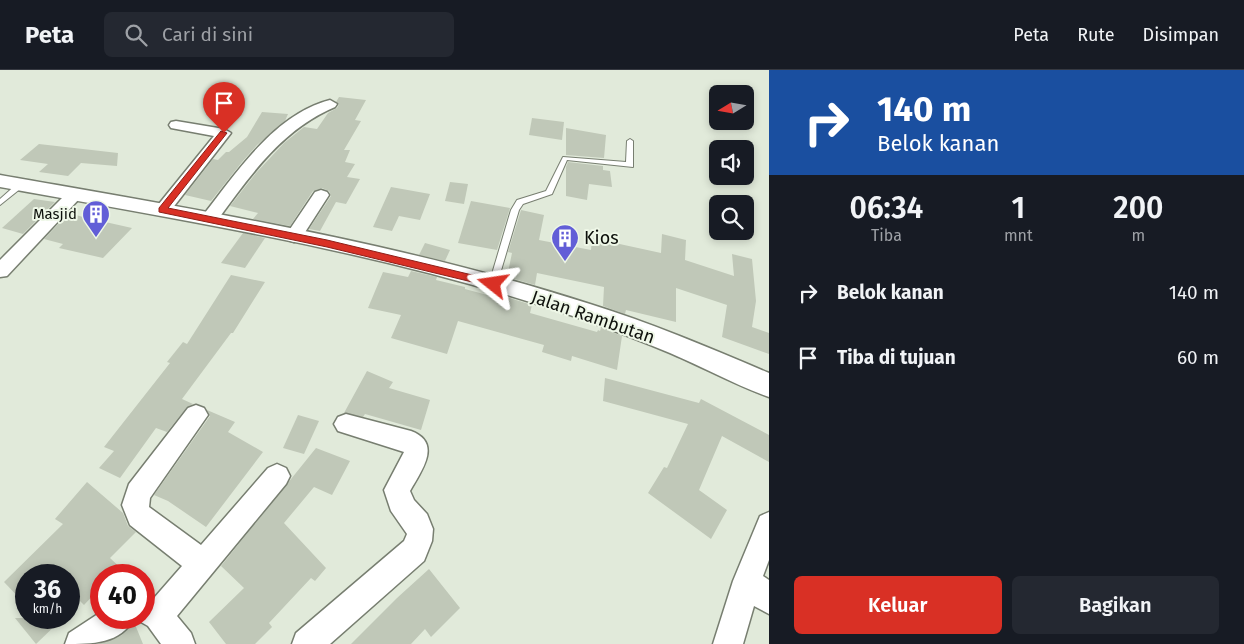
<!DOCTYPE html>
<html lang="id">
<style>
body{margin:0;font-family:"Fira Sans",sans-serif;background:#242831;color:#f1f3f6;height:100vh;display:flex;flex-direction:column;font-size:19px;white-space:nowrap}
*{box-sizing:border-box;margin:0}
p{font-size:16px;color:#9ea1a6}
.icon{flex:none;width:28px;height:28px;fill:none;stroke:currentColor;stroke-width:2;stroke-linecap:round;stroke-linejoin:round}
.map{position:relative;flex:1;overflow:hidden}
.panel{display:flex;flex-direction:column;background:#171b24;width:475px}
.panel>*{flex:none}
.guide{background:#1a4fa0;color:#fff;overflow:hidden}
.needle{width:32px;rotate:259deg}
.controls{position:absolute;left:709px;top:15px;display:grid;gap:10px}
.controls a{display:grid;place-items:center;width:45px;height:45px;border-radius:8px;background:#171b24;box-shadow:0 2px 8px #0003;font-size:25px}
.speed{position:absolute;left:15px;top:494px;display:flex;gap:10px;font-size:25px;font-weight:700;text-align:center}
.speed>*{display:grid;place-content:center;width:65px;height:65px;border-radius:50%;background:#171b24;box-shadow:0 2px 8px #0003;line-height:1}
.speed small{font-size:12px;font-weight:400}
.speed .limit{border:8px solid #d22;background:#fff;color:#111}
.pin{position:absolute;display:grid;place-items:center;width:42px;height:42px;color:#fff;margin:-51px -21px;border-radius:50% 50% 50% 0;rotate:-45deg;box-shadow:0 0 5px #0007}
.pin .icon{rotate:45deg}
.me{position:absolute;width:55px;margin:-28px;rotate:285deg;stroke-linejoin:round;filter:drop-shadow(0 0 4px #0008)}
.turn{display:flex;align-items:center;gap:18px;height:105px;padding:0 25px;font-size:22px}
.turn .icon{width:65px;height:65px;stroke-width:2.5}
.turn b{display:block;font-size:35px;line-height:42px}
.eta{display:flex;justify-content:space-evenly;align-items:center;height:85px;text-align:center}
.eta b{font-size:30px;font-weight:600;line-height:35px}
.button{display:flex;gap:10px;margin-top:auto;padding:10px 25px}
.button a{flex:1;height:58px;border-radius:8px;background:#d93025;color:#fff;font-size:20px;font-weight:600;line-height:58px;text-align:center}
.button a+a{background:#242831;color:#f1f3f6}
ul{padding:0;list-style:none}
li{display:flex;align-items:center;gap:15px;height:65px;padding:0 25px}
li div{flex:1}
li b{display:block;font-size:19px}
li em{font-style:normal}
header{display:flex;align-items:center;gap:30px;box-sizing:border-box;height:70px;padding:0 25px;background:#171b24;border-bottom:1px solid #363941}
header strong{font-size:24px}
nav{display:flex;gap:28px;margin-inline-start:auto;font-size:18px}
.search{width:350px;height:45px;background:#242831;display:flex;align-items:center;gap:12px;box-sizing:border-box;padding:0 18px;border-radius:8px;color:#9ea1a6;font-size:19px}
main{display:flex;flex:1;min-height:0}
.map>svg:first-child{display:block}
</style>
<header>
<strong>Peta</strong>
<div class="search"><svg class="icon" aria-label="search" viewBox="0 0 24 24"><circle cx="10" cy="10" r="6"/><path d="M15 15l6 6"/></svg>Cari di sini</div>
<nav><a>Peta</a><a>Rute</a><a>Disimpan</a></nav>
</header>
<main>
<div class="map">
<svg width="769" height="574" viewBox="0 0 769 574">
<rect width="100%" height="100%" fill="#e1eada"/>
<g fill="#c0c8b8">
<path d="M339,27L366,30L355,50L361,51L344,80H350L345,92L355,94L347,107L360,109L346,134L336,132L320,161L309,159L331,126L329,121L322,118L313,121L290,156L253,149L258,143L230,136L256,103L284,73L304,57L317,59L328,43L337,38L339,34L336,32Z"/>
<path d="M262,42L288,44L285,51L257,75L242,92L211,131L185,125L213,89L218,90L226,82H229L247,67Z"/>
<path d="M532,48L564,52L562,70L529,65Z"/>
<path d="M566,58L606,65L604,88L566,85Z"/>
<path d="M39,74L118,83L117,96L81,93L68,106L39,102L48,94L20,90Z"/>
<path d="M568,92L603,96V100L610,101L612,117L589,114L587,130L566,126V97Z"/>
<path d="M450,112L468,114L464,134L445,131Z"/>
<path d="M391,117L430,124L420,150L399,146L392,161L373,157Z"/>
<path d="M34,129L55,132L23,164L2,158Z"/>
<path d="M471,131L510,138L497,180L458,173Z"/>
<path d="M521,140L544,145L539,170L591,180L592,168L661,183L662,164L686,170L685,190L734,206L732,184L752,189L756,231L752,257L769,263V284L722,267L727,235L676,218V252L626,240L625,244L603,236L604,217L537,203L535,215L507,207L512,183L508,182Z"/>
<path d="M69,143L83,147L132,158L103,188L59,178L63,174L44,169Z"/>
<path d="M243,163L265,168L245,198L221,193Z"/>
<path d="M425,173L450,180L445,191L419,185Z"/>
<path d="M411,201L437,207L436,210L465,217V219L502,229L503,226L532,235L530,243L597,262L598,260L600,261L601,258L622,266L617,300L572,286L571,291L542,282L544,275L458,251L447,284L391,268L401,245L368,238L383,202L408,207Z"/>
<path d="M231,205L265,212L233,263H231L182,329L193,334L187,337L167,362L156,358L120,408L99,398L114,381L104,377L170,293L167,292L183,272L187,274Z"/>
<path d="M367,301L393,312L389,318L430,330L421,360L365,344L363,347L344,343Z"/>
<path d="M605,308L699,333L701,329L769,365V392L722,366L699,420L727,440L711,469L648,423L664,397L667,398L688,354L603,331Z"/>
<path d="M207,340L235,352L228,362L263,382L206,457L168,431L154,425L210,346Z"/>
<path d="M298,345L319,351L304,384L283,378Z"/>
<path d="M316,378L350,391L332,425L314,417L284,453L326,498L315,511L311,508L269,553L272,557L255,574H226L209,552L244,518L221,496Z"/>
<path d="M87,412L123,443L128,456L136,462L110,488L128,505H101V517L84,535L80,531L69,542V505H26V535L4,512L63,454L55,449Z"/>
<path d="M429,499L460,538L431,567L425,559L411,574H351L397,528Z"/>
<path d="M15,548H63L36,574Z"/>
<path d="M134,552L143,574H98L114,569L122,565Z"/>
</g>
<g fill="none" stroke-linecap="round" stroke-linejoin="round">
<g stroke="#777e70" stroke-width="2">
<g id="service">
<path d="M630,69L633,71V97L567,90L552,124L523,134L519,140L497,214L493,217L490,216L489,214L511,140L517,130L546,121L563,87L626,92L627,71Z"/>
<path d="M18,113H21L25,115L0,135V129Z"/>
</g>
</g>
<g stroke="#777e70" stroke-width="3">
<g id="minor">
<path d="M330,30L337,34L335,37C282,59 249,107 216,152L210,153L204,152L202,148L204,144C237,102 275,44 330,30Z"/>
<path d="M176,51L224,59L231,63L168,144L162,145L156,144L154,140L214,66L171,58L169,55L171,52Z"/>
<path d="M74,120L80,122L82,125L80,128L7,206L0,207V190L68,122Z"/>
<path d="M321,120L327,122L329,125L300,170L294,172L288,170L285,166L288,162L315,122Z"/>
<path d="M196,335L204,338L208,345L150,428L149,437L201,475L268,398L277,394L286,398L290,406L286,414L177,546L191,563L195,574H161L148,556L134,548C121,574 92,574 65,574L69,563L101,542V548H144V523L154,528L182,496L130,455L122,435L129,414L188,338Z"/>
<path d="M346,344L411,361C443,373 421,401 410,421L414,430L427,444L433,459L432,471L424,491L330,574H292L296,563L404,471L407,464L391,441L384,420L404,382L338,361L334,354L338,347Z"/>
<path d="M769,442V490L763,506L769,510V544L754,536L743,574H713L733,511L760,446Z"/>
</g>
</g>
<g stroke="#777e70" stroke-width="3">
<path id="tertiary" d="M0,105C198,140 398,172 590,234C651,253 710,278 769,303V327C735,315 703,297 670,283C639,270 607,258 576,247C390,183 193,152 0,117Z"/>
</g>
<use href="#service" fill="#fff" fill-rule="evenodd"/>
<use href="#minor" fill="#fff" fill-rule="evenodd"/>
<use href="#tertiary" fill="#fff" fill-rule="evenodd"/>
</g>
<path fill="#d93025" stroke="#8d1f18" d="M221,61L227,63L168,138L327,170L493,210L498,214L493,217L327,177L159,142V138Z"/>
<defs>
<g id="building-pin" transform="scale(1.4375)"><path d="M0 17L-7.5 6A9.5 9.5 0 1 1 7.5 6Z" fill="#625ed7" stroke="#eef7e7"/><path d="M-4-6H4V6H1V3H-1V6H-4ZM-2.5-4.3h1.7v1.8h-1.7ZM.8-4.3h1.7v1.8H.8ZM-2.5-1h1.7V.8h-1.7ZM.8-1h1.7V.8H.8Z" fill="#fff"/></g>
</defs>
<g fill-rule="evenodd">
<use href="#building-pin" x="96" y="144"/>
<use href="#building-pin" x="565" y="168"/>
</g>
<g text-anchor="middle" stroke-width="4" stroke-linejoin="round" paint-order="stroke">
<g font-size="15" fill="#0d100b" stroke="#eef7e7" text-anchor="end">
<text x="77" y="149">Masjid</text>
</g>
<g font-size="18" fill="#0d100b" stroke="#eef7e7" text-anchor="start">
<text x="584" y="174">Kios</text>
</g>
<g font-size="18" fill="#0d100b" stroke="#eef7e7">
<text transform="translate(593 247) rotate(19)" y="6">Jalan Rambutan</text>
</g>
</g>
</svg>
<div class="controls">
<a><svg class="needle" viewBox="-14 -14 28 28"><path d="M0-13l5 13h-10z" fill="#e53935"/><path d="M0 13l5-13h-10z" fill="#9ea1a6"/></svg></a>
<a><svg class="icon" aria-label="sound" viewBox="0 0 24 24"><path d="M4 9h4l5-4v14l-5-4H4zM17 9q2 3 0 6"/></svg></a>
<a><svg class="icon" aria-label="search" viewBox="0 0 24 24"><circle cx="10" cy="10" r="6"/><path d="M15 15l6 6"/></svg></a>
</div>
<div class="speed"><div>36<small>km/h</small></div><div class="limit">40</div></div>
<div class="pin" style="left:224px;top:63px;background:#d93025"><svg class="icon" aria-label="arrive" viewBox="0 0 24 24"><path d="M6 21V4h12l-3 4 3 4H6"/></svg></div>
<svg class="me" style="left:493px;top:214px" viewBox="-20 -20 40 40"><path d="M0-17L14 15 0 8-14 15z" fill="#d93025" stroke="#fff" stroke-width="4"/></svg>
</div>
<section class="panel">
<div class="guide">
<div class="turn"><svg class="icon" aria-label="right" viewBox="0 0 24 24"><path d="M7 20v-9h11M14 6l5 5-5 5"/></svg><div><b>140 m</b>Belok kanan</div></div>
</div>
<div class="eta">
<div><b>06:34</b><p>Tiba</p></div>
<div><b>1</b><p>mnt</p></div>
<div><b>200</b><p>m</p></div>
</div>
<ul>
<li><svg class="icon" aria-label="right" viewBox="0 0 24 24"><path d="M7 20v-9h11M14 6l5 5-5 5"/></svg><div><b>Belok kanan</b></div><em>140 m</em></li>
<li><svg class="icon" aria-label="arrive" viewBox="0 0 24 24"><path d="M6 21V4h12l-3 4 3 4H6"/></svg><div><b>Tiba di tujuan</b></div><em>60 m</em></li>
</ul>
<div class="button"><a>Keluar</a><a>Bagikan</a></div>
</section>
</main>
